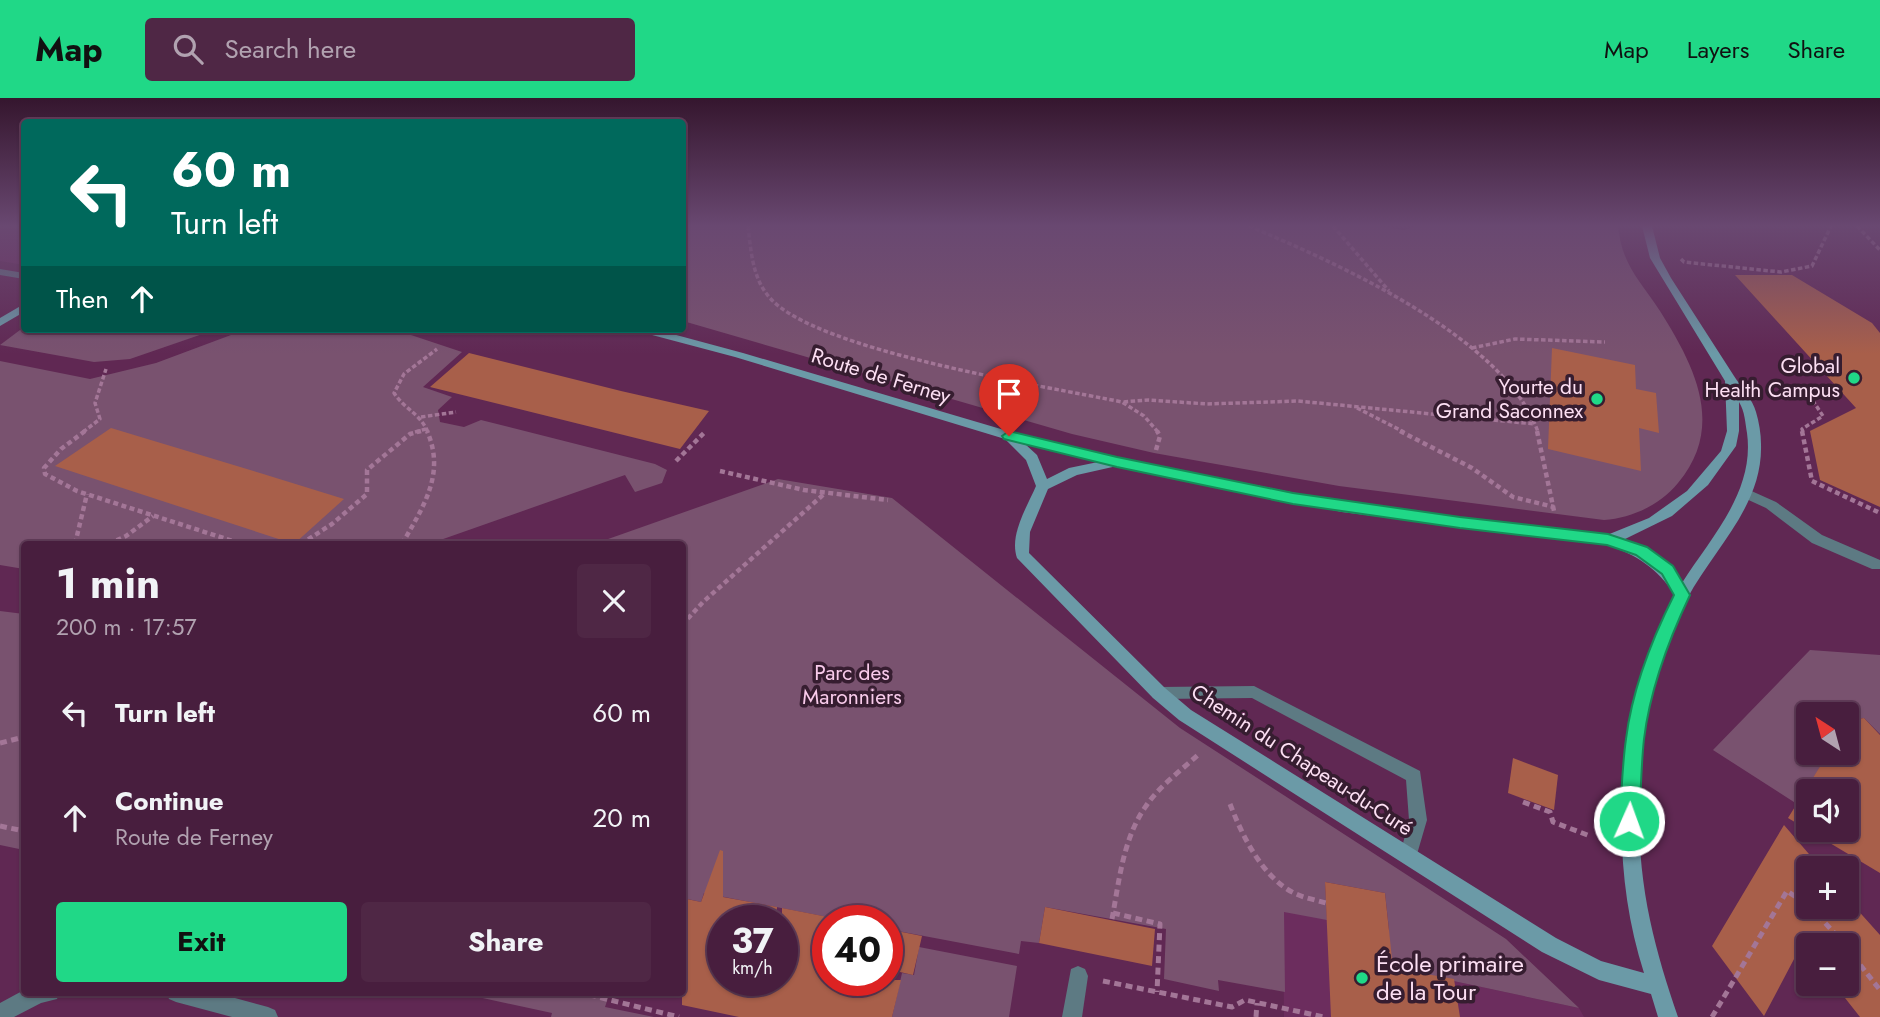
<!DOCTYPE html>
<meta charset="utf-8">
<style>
body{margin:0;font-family:Jost,sans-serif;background:#4f2745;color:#f1f3f6;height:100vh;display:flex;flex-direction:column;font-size:26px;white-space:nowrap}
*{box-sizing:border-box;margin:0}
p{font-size:23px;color:#b1a2b0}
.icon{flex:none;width:38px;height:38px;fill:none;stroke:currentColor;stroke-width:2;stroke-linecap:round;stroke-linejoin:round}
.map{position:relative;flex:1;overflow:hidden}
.details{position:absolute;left:21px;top:443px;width:665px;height:455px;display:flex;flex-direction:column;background:#481e3e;border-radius:7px;box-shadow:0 2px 5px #0004,0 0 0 2px #603c58}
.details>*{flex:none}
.banner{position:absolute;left:21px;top:21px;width:665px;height:214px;border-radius:7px;box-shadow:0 2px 5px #0004,0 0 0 2px #603c58;background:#00695c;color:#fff;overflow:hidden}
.needle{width:46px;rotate:324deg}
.buttons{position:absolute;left:1796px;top:604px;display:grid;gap:14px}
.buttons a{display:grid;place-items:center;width:63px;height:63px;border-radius:7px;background:#481e3e;box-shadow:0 2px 5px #0004,0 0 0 2px #603c58;font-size:35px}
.speed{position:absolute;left:707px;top:807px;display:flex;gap:14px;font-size:35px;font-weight:700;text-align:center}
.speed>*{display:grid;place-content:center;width:91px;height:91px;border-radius:50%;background:#481e3e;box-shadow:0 2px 5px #0004,0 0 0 2px #603c58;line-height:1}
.speed small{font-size:18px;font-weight:400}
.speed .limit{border:10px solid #d22;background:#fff;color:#111}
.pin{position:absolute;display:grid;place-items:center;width:60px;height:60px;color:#fff;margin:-72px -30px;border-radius:50% 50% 50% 0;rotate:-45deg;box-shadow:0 0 7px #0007}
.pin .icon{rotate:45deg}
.me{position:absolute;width:77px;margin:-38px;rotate:2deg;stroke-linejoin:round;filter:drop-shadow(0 0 5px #0008)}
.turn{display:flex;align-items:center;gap:24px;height:147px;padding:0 35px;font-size:32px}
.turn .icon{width:91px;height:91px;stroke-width:2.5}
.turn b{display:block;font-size:49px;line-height:60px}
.then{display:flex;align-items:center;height:66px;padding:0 35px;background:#0003;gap:14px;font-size:26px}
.round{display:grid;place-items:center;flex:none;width:74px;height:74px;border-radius:7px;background:#4f2745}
.overview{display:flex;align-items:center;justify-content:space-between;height:119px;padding:0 35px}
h1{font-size:42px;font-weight:700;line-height:52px}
.cta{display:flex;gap:14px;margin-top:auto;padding:14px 35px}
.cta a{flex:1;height:80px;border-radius:7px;background:#20d887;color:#111;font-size:28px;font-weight:700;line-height:80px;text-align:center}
.cta a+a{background:#4f2745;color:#f1f3f6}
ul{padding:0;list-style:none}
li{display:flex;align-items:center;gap:21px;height:105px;padding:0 35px}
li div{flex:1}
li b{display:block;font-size:26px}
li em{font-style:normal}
header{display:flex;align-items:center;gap:42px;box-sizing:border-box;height:98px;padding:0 35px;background:#20d887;color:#111}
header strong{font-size:33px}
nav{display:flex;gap:38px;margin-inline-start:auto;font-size:24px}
.search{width:490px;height:63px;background:#4f2745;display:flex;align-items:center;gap:18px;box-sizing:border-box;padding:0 24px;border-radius:7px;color:#b1a2b0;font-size:26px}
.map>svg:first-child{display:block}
</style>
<header>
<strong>Map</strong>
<div class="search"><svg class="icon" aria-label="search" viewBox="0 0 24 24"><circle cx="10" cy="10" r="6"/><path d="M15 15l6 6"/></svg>Search here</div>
<nav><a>Map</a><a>Layers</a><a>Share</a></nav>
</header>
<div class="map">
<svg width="1880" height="919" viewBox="0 0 1880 919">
<rect width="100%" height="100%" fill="#602853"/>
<g fill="#6c2d5e">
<path d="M0,128H24V167L0,163Z"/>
<path d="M1283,813L1373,830L1375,866L1579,910L1584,919H1284Z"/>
</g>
<g fill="#79526f">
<path d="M682,128H1376L1404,132L1417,128H1618C1622,167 1639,181 1660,213C1694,267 1726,328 1678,385C1660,407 1632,420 1604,422L1339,388L1154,355L1072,336L683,223Z"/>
<path d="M24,229V231H102L109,234L114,231H217L130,261L94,264L0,247Z"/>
<path d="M247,231H393L462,254L423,289L452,299L438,312L440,324L464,329L481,322L655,366L667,372L662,385L635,394L625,377L429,446H24V471L0,467V263L90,281L156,265Z"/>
<path d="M778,381L892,400L1180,630L1506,841L1579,910L1374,866L1389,832L1385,795L1325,784L1327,822L1284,814L1285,894L1218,882L1219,893L1164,881L1166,831L1045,809L1039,845L1021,843L1019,856L887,831V822H843L704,795L701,804L683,800L682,446H594Z"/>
<path d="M0,513L24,516V752L0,747Z"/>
<path d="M1810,552L1880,557V636L1864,620L1846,623V616H1808V631L1800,633L1808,643V654L1818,655L1825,661L1797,706L1713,652Z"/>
<path d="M919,849L1017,868L1009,919H892L902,875L914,877Z"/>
<path d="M455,894H610L605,909L654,919H551L552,915Z"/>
</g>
<g fill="#a85f4a" fill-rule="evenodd">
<path d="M1735,177H1792L1872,225L1880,235V409L1820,382L1810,333L1856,310Z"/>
<path d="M1552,250L1635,267L1636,291L1656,295L1659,335L1639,330L1641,373L1548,351Z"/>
<path d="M469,255L621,293L709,313L680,351L430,289Z"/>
<path d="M111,330L260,375L344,401L294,446L55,368Z"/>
<path d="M1864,620L1880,637V775L1788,720L1824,662L1818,654H1846V623ZM1808,693H1846V732H1808Z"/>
<path d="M1513,660L1558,677L1554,712L1508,695Z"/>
<path d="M1784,727L1821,770H1808V808H1846V799L1880,837V919H1860L1834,886H1846V847H1808V851L1803,844L1764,918L1712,848Z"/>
<path d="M720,752L723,753V799L777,809L776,822H723V882H782V810L828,819V882H901L892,919H739L682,907V800L701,804Z"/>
<path d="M1325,784L1385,795L1393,870L1454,881L1460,919H1331Z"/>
<path d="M1045,809L1155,831L1152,868L1039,845Z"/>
<path d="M887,831L922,838L913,877L887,871Z"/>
</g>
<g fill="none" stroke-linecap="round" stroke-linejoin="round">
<g stroke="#a37697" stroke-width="3.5" stroke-dasharray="4.5 2.5" stroke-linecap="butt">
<path d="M748,128C751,152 752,179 769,199C815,253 1045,288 1122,304"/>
<path d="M1249,128C1336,165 1505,239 1538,334"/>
<path d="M1333,128L1389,193"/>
<path d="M1857,128L1880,152"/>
<path d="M1681,161L1684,164L1781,174L1812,168L1831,128"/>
<path d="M1472,250L1515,241L1605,244"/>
<path d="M1357,310L1404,334"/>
<path d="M421,319L456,314"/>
<path d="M83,334L100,321L95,305L106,271"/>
<path d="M415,334L426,331"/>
<path d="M428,334C418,313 407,314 394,295L404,276L437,251"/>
<path d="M1158,334L1144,318L1122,304L1149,302L1207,306L1298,303L1535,326"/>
<path d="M1803,334L1802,331L1823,318L1809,297"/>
</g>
<g stroke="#a37697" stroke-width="4.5" stroke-dasharray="5 3.5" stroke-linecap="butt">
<path d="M85,333L61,351L44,370L45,376L77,393L242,446"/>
<path d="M1400,333L1472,370L1513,399L1554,409"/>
<path d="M1537,333L1554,413"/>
<path d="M1802,333L1812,383L1880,415"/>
<path d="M1156,352L1160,338L1157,333"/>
<path d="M676,363L705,334"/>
<path d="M720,373L804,392L888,402"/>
<path d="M75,446L87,396"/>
<path d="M109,446L126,438L153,418"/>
<path d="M301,446L332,426L367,396V372L410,336L421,333"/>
<path d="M402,446C423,409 446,376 427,333"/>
<path d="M682,527L703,504L824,396"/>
</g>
<g stroke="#a37697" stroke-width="5" stroke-dasharray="7 4.5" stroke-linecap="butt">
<path d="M0,645L24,639"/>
<path d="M1523,704L1550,714L1553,724L1590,738"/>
<path d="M1230,706C1242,737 1262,779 1294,795C1304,800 1316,802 1326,805"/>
<path d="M0,728L24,733"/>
<path d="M1810,808L1845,847"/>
<path d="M1113,815L1160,826L1157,894"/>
<path d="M1112,821C1119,784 1123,740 1146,708C1160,687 1182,672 1200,655"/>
<path d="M1846,849L1880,892"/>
<path d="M1103,883L1232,909L1245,902L1324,919"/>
<path d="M578,894L679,919"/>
<path d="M1256,919L1257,905"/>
<path d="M1712,919L1787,793L1808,807"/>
</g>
<g fill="#5d7a83" fill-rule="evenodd">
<path d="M0,171L24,175V181L0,177Z"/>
<path d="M1747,391L1776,404L1822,437L1880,462V471H1872L1812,445L1766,410L1742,399L1740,396L1742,393Z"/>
<path d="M1254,588L1420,673L1427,722L1415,763L1409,765L1403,763L1400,757L1409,722L1406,682L1252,600L1159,601L1153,600L1151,595L1153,590L1159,589Z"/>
<path d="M1078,868L1085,871L1088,878L1082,919H1062L1071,871Z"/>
</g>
<g fill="#5d7a83" fill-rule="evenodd">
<path d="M24,892V894H60L57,901L41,905L14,919H0V905Z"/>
<path d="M166,894H213L268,909L275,912L278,919H232L176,904L169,901Z"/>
</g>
<g fill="#6b9aa7" fill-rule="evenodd">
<path d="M1642,128H1652L1660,160L1671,180C1692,213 1713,245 1734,278C1741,289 1753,302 1756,314C1759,324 1761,336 1761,346C1763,408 1714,450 1687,501C1638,595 1628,720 1650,822C1657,855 1667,887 1678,919H1658L1651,896L1599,882L1542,854L1179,622L1153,600L1017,460C1009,437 1027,409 1036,388L1026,362L1005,341L735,259L637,233L635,231H654L743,255L1011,334L1117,360L1342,404L1607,437L1649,420L1687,393L1721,353L1727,333L1725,283L1650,160ZM1739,304C1745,314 1745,324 1747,335C1755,394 1711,439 1682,485C1667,462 1648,451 1623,442L1672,418L1708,387L1736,348L1739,333ZM1025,346L1098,364L1069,370L1047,381L1037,357ZM1117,368L1342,414L1607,447C1637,457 1657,470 1675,497C1618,612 1605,752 1644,875L1601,863L1556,840L1191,612L1165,590L1029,455L1030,434L1048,391L1077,377Z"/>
<path d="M24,206V214L0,228V220Z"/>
</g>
</g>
<linearGradient id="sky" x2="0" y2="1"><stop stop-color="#35162e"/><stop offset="0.5" stop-color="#694871"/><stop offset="1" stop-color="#694871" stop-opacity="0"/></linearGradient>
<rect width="1880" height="256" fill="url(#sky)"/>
<path fill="#20d887" stroke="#158c58" stroke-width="2" d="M1009,333L1117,359L1293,395L1460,419L1608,436L1647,449L1673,468L1690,497C1669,541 1650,592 1644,641C1641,668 1641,696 1639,723L1636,729L1629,732L1622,729L1619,723C1622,696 1622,668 1626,641C1632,592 1652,541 1674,497L1662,476L1636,457L1607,447L1460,430L1293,406L1117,369L1004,341L1002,338Z"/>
<g fill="#20d887" stroke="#361d30" stroke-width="2.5">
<circle cx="1854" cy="280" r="7"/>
<circle cx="1597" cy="301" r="7"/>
<circle cx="1362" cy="880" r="7"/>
</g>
<g text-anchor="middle" stroke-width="7" stroke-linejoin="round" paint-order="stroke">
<g font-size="21" fill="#fcdff3" stroke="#361d30" text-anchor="end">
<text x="1840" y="275">Global<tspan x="1840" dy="24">Health Campus</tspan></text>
<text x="1583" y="296">Yourte du<tspan x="1583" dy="24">Grand Saconnex</tspan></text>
</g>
<g font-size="21" fill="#fcdff3" stroke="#361d30">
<text transform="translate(881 278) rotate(17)" y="7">Route de Ferney</text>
<text transform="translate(1302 662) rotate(33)" y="7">Chemin du Chapeau-du-Curé</text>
</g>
<g font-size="21" fill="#f9cbeb" stroke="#361d30">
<text x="852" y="582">Parc des<tspan x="852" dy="24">Maronniers</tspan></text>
</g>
<g font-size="24" fill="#fcdff3" stroke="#361d30" text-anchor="start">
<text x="1376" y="874">École primaire<tspan x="1376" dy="28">de la Tour</tspan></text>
</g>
</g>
</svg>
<div class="buttons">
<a><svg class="needle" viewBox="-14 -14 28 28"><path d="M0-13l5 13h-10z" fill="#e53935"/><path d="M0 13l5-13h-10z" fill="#b1a2b0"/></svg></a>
<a><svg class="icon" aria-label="sound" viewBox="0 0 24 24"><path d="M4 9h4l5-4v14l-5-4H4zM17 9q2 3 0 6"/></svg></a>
<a>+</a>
<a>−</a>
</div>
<div class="speed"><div>37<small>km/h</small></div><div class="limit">40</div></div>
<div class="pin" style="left:1009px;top:338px;background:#d93025"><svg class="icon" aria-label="arrive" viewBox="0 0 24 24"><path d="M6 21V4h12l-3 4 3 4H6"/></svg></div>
<svg class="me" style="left:1629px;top:723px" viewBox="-20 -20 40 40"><circle r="17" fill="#20d887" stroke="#fff" stroke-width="3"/><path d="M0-11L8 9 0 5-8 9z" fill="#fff"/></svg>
<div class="banner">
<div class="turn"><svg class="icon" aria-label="left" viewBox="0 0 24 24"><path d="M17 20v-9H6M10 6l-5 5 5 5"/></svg><div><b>60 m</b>Turn left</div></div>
<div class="then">Then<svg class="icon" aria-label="ahead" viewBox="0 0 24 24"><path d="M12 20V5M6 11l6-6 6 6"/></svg></div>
</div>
<section class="details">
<div class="overview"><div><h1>1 min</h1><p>200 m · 17:57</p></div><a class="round"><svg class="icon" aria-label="close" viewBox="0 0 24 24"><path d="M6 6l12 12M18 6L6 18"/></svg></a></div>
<ul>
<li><svg class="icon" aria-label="left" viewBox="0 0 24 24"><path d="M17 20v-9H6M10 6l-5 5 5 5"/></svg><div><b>Turn left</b></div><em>60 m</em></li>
<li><svg class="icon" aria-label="ahead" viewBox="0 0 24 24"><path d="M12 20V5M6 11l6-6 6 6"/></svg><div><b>Continue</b><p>Route de Ferney</p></div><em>20 m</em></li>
</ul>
<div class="cta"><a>Exit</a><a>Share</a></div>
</section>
</div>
